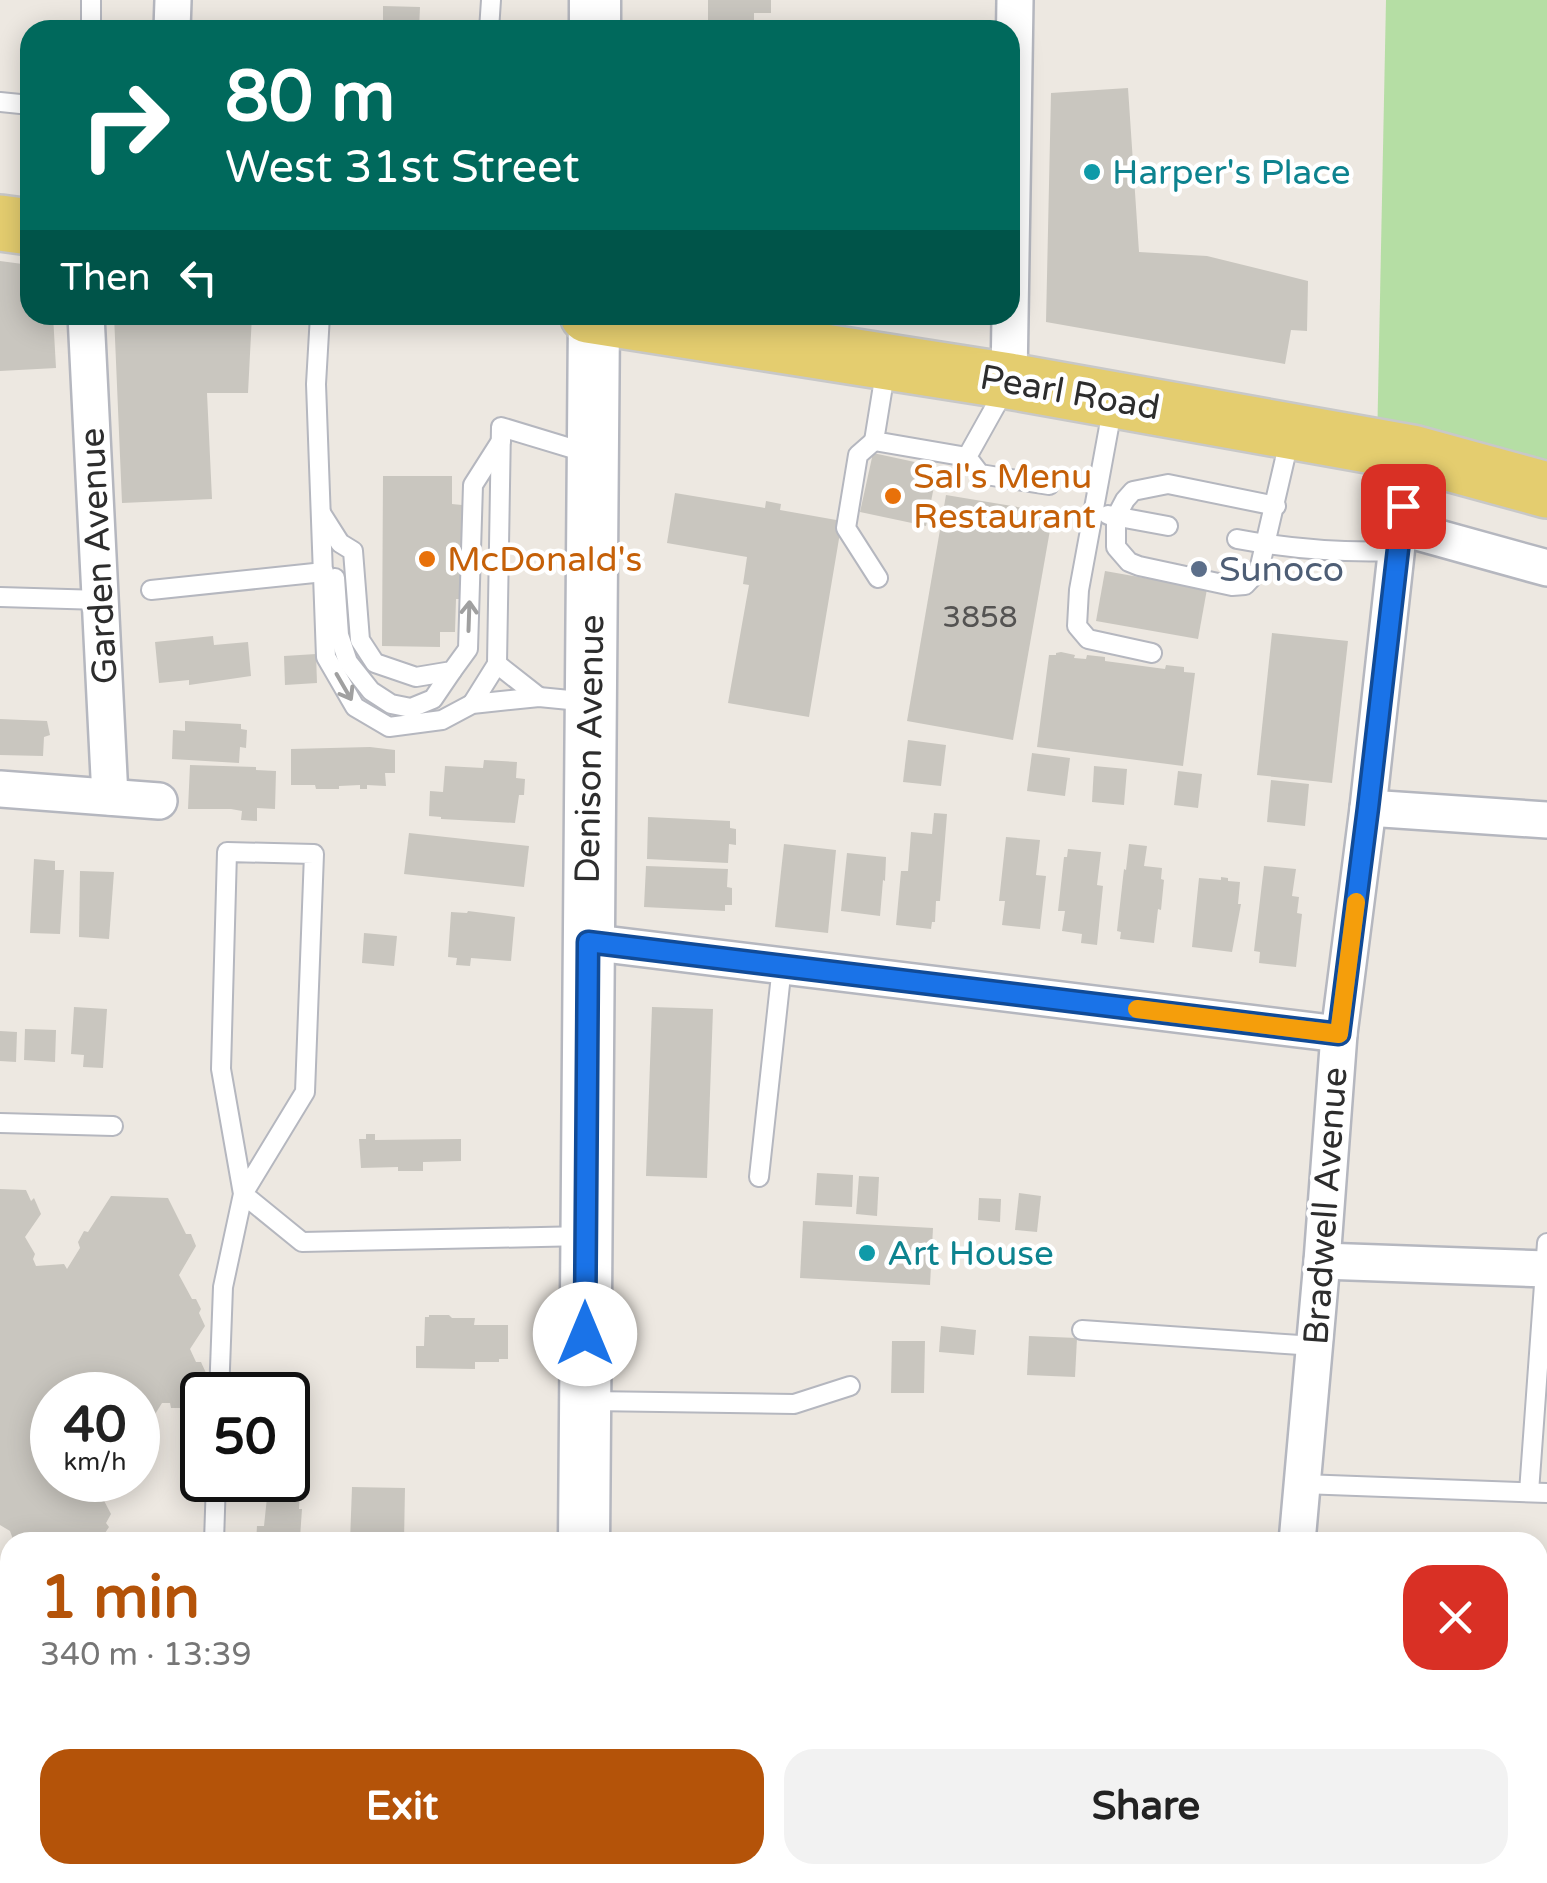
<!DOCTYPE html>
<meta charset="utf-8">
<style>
body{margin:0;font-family:"Varela Round",sans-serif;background:#f2f2f2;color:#222;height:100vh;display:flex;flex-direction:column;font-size:38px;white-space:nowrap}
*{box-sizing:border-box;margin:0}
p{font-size:32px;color:#767676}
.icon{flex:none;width:55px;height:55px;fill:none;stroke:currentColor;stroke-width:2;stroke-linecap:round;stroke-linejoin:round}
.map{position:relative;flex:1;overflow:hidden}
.side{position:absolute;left:0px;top:1532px;width:1548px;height:352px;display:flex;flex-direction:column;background:#fff;border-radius:30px 30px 0 0;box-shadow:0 5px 25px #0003}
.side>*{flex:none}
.top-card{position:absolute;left:20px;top:20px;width:1000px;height:305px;border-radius:30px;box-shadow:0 5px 25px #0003;background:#00695c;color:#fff;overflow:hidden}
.speed{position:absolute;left:30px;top:1372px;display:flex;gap:20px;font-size:50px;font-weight:700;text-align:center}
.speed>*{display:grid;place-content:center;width:130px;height:130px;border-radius:50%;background:#fff;box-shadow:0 5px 25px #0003;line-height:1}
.speed small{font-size:25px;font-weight:400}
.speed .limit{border:5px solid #111;border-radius:15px;background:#fff;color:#111}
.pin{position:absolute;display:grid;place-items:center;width:85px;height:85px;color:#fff;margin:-42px;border-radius:20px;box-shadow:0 5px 15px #0006}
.me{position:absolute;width:110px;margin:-55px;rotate:0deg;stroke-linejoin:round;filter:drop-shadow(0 0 8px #0008)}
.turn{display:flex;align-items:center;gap:35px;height:210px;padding:0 40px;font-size:45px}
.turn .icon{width:130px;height:130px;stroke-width:2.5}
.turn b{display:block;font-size:70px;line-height:85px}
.then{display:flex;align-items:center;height:95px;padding:0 40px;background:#0003;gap:20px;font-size:38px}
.round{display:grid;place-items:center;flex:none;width:105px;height:105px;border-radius:30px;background:#f2f2f2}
.overview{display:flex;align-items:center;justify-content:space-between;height:170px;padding:0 40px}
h1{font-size:60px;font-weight:700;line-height:75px;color:#b45309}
.button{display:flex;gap:20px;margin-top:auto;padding:20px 40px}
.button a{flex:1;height:115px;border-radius:30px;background:#b45309;color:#fff;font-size:40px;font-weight:700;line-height:115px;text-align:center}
.button a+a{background:#f2f2f2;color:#222}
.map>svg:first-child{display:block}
</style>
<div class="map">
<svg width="1547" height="1883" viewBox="0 0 1547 1883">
<rect width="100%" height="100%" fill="#ede8e1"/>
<path fill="#b5dea4" d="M1386,0H1547V490L1377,447Z"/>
<g fill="#c9c6bf">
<path d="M708,0H771V13H754V21H708Z"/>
<path d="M383,6L420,7L419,30H383Z"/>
<path d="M1128,88L1139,252L1207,256L1308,281L1307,331L1291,330L1285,364L1046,322L1051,93Z"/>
<path d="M0,261L30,265V315H53L56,368L0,371Z"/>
<path d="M114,315H252L248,393H207L212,499L122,503Z"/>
<path d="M873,453L938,467L926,526L860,512Z"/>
<path d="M383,476H452V504L462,505L461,599H456L455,632H440V647L382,646Z"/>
<path d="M675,493L765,508L766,501L781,504L780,510L842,521L809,717L728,703L749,585L743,584L747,557L667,543Z"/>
<path d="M946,495L1053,513L1013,740L907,721Z"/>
<path d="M1105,571L1207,589L1198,639L1096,621Z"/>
<path d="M1272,633L1348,641L1332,783L1257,775Z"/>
<path d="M213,636L214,645L248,642L251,676L189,685V680L159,683L155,642Z"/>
<path d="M1061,652L1075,655L1074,658L1086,659L1087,655L1105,657V661L1165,669L1166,665L1184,667V672L1195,673L1183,766L1037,747L1049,655H1056V653Z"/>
<path d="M316,654L317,683L285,685L284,656Z"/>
<path d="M0,719L47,721L50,735L44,737L43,756L0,755Z"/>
<path d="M185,721L241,724V729L247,730L246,748L240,747L239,763L172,759L173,730L185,731Z"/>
<path d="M908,740L946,745L941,786L903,782Z"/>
<path d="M370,747L395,750V773H385L386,786L367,785V789H360V785L339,786V789H316L315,785H291V749Z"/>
<path d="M1032,753L1070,758L1065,796L1027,791Z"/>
<path d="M484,760L517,762L516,778L525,779L524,795H519L515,823L441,819V817L429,816L430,791L443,792L445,766L483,768Z"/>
<path d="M190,765L256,767V770L276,771L275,809L257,808V821L241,820L242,811L231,809H188Z"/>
<path d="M1094,766L1127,769L1124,805L1092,802Z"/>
<path d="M1178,771L1202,774L1198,808L1174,805Z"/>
<path d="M1271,780L1309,784L1305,826L1267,822Z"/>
<path d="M934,813L947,814L940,901H936L935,922H932L931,929L896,925L901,871H908L911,832L932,834Z"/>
<path d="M648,817L730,821V828L736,829V845L729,844L728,863L647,859Z"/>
<path d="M409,833L529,846L524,887L404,874Z"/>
<path d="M1006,837L1040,840L1036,875L1046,876L1040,929L1002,925L1005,901H999Z"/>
<path d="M784,844L836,850L828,933L775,927Z"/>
<path d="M1129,844L1147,846L1144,866L1162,868L1161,879L1164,880L1161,910L1158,909L1154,943L1120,939L1121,932L1117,931L1124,869L1126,870Z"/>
<path d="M1068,849L1101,852L1097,885L1103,886L1097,945L1081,943L1082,934L1062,931L1065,911H1058L1064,857H1067Z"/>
<path d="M847,853L886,857L885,881L883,880L880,916L841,911Z"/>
<path d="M34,859L55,861V870H64L60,934L30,933Z"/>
<path d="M646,866L728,869L727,887L732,888V905H725V911L644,907Z"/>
<path d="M1264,866L1296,869L1292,896L1299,897L1297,913L1302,914L1296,967L1259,963L1260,952L1254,951Z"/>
<path d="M80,871L114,872L109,939L79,937Z"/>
<path d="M1221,877L1228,878V881L1240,882L1238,904H1241L1232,952L1192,947L1199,878L1221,880Z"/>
<path d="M468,911L515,917L511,961L471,958L470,966L456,965L457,958L448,957L451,912L467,913Z"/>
<path d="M364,933L397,936L394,966L362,963Z"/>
<path d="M74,1007L107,1009L103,1068L83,1067L84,1055L71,1054Z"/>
<path d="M652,1007L713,1009L707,1178L646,1176Z"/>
<path d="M25,1029L56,1030L55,1062L24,1060Z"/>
<path d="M0,1031L17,1032L16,1062L0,1061Z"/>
<path d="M366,1134H375V1140L461,1139V1161L423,1162V1171H398V1167L361,1168L359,1139H366Z"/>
<path d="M817,1173L853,1175L852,1207L815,1205Z"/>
<path d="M859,1176L879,1177L877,1216L856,1214Z"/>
<path d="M0,1189L26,1190L31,1201L34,1198L41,1214L25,1237L35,1254L33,1259L36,1266L64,1264L67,1269L80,1248L78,1242L84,1231L88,1232L111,1196L168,1198L186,1234H191L196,1246L179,1275L192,1299H196L201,1309L199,1313L205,1326L190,1349L196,1362H201L206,1373L182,1408H171L170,1403H162L147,1427L158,1446L143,1471H138V1395H52V1480H108L100,1493L111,1514L106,1523L109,1527L101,1539L68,1538L65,1542H14L10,1531L0,1525Z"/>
<path d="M1019,1193L1041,1196L1037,1232L1015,1230Z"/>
<path d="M979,1198L1001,1199L1000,1222L978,1220Z"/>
<path d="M803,1221L933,1228L930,1285L800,1278Z"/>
<path d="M429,1315H449L452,1318H475L474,1325H508V1359H499V1362H475V1369L416,1368V1346H424L425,1317H429Z"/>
<path d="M941,1326L976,1330L974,1355L939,1352Z"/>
<path d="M1029,1336L1077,1338L1075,1377L1027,1375Z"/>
<path d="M892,1341H925L924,1393H891Z"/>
<path d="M273,1481H297L296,1490H300L299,1509H302L300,1538L306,1539V1542H256L257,1526H264L268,1488L272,1489Z"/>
<path d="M352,1487L405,1488L404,1542H350Z"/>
</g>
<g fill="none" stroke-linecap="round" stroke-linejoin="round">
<g stroke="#b5b7bf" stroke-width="22">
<g id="service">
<path d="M91,30V0"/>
<path d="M489,30L491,0"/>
<path d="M0,102L30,105"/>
<path d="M320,315L316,384L326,657L355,707L389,727L442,720L472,704L539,697L590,702"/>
<path d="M886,367L874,441L967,457"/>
<path d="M1005,389L967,457L980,474L1049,485"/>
<path d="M1113,405L1079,590L1077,626L1088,639L1152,653"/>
<path d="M874,441L858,455L846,528L878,578"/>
<path d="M1276,506L1168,484L1133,491L1125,500L1116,517V547L1129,562L1139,566L1232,586L1245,585L1259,570L1290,437"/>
<path d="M321,513L340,543L353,551L360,640L375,663L416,677L452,671L468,649L473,485L501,441"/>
<path d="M1108,515L1168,526"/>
<path d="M1237,539C1290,549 1343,553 1397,551"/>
<path d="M335,578L339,635L348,662L371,691L391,704L411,708L433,699L452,671"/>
<path d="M151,590L324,572"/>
<path d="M0,597L101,600"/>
<path d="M497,664L539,697"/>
<path d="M472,704L497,664L501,427L587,453"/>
<path d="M0,1123L113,1126"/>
<path d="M759,1177L782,966"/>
<path d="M1082,1330L1315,1346"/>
<path d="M219,1395L223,1287L243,1194L305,1092L314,854L227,852L221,1069L243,1194L302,1242L585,1236"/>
<path d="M590,1401L794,1404L850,1386"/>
<path d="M1302,1484L1547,1493"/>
<path d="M1529,1492L1547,1243"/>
<path d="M214,1542L216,1480"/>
</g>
</g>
<g stroke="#b5b7bf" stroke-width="40">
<g id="minor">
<path d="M172,30L173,0"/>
<path d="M86,315L110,797"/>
<path d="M1009,381L1015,0"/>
<path d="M1399,527L1547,568"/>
<path d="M0,789L159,801"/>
<path d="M1368,808L1547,820"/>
<path d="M588,942L1339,1034"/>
<path d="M1322,1261L1547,1269"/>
<path d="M1297,1542L1322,1261L1339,1034L1368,808L1399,527L1412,453"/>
<path d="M0,1674H10"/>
<path d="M1538,1747L1547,1748"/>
<path d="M1272,1883V1875"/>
</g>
</g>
<g stroke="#b5b7bf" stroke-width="55">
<g id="secondary">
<path d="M595,30V0"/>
<path d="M584,1542L594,315"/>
<path d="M581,1883V1875"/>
</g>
</g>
<g stroke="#c8c8c8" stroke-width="60">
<g id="primary">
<path d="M0,223L30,227"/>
<path d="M588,315L1009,381L1412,453L1547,490"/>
</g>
</g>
<use href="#service" stroke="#fff" stroke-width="18"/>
<use href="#minor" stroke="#fff" stroke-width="35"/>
<use href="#secondary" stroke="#fff" stroke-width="50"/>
<use href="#primary" stroke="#e4cd6f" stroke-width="55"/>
</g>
<defs><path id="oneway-shaft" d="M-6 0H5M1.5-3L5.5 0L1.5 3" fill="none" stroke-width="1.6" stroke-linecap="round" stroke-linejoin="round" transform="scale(2.5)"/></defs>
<g stroke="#a0a0a0">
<use href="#oneway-shaft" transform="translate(469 616) rotate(-88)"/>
<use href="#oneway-shaft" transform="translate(344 687) rotate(60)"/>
</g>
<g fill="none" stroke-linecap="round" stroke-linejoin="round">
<g stroke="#114b97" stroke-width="25">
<path id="route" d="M585,1334L588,942L1339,1034L1368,808L1403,506"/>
</g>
<use href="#route" stroke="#1a73e8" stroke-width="18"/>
<path stroke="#f59e0b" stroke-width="18" d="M1137,1009L1339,1034L1356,902"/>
</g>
<g fill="#0f9aa8" stroke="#fff" stroke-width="4">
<circle cx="1092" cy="172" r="10"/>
<circle cx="867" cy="1253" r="10"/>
</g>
<g fill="#e8710a" stroke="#fff" stroke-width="4">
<circle cx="893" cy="496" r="10"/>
<circle cx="427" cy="559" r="10"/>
</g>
<circle fill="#5c6f8a" stroke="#fff" stroke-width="4" cx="1199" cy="569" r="10"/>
<g text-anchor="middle" stroke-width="9" stroke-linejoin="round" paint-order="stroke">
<g font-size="30" fill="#545352">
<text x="980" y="627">3858</text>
</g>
<g font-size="35" fill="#0d838f" stroke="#fff" text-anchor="start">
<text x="1112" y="184">Harper's Place</text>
<text x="887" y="1265">Art House</text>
</g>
<g font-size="35" fill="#2d2d2d" stroke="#fff">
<text transform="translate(1070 392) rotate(10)" y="12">Pearl Road</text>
<text transform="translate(98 556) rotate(-93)" y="12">Garden Avenue</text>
<text transform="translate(589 749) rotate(-89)" y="12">Denison Avenue</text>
<text transform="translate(1325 1206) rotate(-86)" y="12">Bradwell Avenue</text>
</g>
<g font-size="35" fill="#c56008" stroke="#fff" text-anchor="start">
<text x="913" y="488">Sal's Menu<tspan x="913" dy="40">Restaurant</tspan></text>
<text x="447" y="571">McDonald's</text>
</g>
<g font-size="35" fill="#4e5e75" stroke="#fff" text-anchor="start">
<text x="1219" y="581">Sunoco</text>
</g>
</g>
</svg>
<div class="speed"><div>40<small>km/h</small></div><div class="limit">50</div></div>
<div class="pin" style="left:1403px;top:506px;background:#d93025"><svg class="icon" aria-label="arrive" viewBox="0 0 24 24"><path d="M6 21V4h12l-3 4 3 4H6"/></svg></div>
<svg class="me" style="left:585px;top:1334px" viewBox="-20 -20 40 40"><circle r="19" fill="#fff"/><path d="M0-13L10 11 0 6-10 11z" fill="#1a73e8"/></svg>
<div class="top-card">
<div class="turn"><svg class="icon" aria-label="right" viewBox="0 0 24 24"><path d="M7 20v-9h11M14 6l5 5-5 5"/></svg><div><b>80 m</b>West 31st Street</div></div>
<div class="then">Then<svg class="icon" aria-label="left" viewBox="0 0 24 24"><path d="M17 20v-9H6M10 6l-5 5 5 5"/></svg></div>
</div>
<section class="side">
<div class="overview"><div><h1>1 min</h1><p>340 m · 13:39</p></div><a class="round" style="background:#d93025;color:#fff"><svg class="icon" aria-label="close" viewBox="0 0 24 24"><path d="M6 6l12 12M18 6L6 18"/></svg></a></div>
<div class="button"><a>Exit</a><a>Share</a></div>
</section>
</div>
